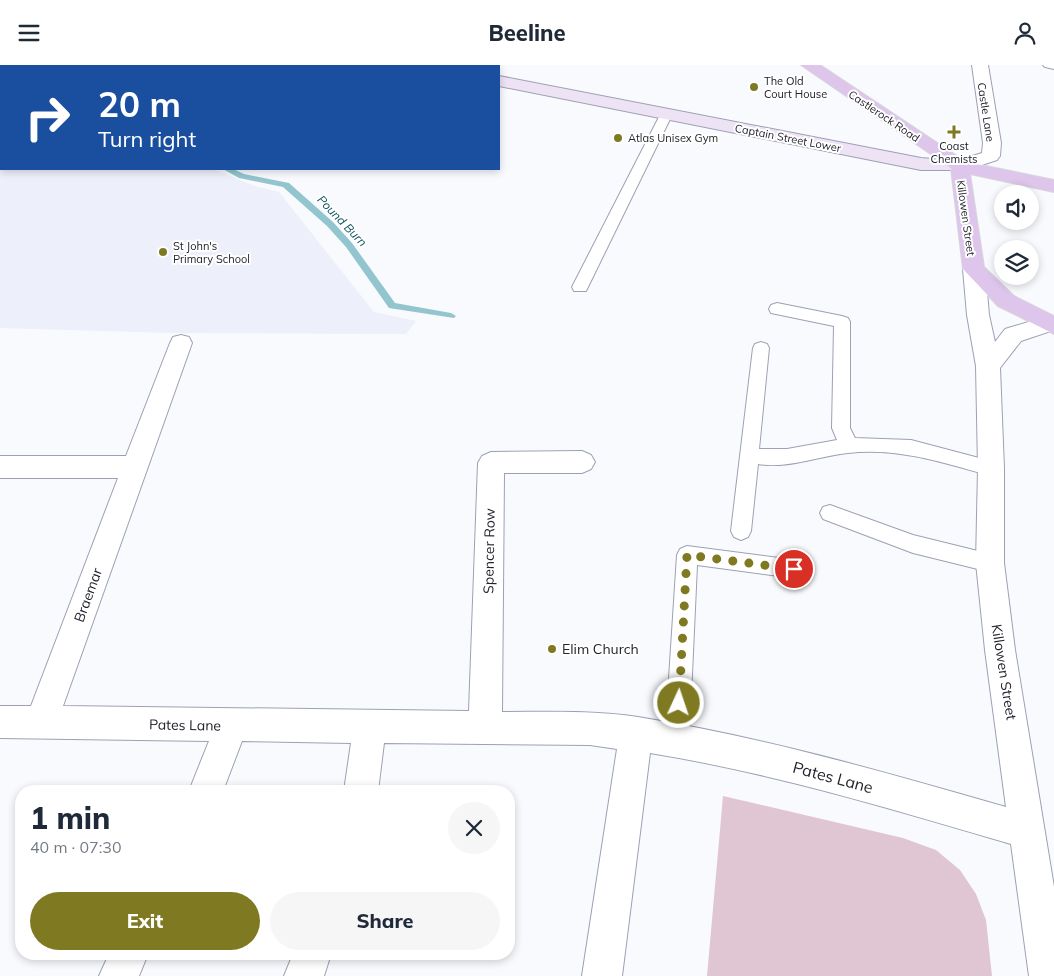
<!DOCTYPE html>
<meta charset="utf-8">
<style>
body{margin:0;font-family:Mulish,sans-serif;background:#f6f6f7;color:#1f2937;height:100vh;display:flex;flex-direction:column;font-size:19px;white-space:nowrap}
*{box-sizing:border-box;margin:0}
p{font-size:16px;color:#747a83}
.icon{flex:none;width:28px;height:28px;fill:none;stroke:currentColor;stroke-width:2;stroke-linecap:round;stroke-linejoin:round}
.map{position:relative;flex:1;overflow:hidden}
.side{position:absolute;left:15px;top:720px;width:500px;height:175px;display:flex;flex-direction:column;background:#fff;border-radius:20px;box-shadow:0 2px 8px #0003}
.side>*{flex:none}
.hud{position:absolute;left:0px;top:0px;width:500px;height:105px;box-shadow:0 2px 8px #0003;background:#1a4fa0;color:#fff;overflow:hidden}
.tools{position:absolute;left:994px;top:120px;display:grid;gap:10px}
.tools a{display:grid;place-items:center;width:45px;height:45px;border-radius:50%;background:#fff;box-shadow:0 2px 8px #0003;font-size:25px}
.pin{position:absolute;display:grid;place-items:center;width:42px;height:42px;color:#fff;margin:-21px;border:2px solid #fff;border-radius:50%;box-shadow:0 1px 5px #0007}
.me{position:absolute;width:55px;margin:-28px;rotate:3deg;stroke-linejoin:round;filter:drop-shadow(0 0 4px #0008)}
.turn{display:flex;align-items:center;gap:18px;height:105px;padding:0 15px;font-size:22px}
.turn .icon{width:65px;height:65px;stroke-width:2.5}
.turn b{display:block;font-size:35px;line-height:42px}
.round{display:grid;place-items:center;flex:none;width:52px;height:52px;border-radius:26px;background:#f6f6f7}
.head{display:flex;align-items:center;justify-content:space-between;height:85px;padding:0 15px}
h1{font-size:30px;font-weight:800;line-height:38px}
.action{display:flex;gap:10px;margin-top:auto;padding:10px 15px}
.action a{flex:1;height:58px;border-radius:30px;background:#7f7a21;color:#fff;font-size:20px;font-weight:800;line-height:58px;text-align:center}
.action a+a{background:#f6f6f7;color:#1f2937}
header{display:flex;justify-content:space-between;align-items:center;height:65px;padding:0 15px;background:#fff;font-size:22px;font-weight:800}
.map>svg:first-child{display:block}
</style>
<header><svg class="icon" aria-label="menu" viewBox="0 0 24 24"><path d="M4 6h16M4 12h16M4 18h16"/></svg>Beeline<svg class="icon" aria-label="person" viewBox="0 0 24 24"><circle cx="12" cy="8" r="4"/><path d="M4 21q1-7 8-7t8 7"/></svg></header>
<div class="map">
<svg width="1054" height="911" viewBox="0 0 1054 911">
<rect width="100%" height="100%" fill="#f9fafe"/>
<path fill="#edeffb" d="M0,91L1,104H212L255,121L279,127L374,247L416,256L406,269L172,268L0,263Z"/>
<path fill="#dfc6d2" d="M723,731L903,773L936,785L960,805L976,829L986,855L992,911H707Z"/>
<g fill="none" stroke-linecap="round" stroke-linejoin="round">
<g fill="#93c5ce" fill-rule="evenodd">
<rect x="0" y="86" width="1" height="4"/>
<path d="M223,104H233L244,109L289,118L333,157L352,178L395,238L451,248L456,251L454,253L389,243L346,182L327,161L283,122L239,113Z"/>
</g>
<g stroke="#9da0b4" stroke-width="2">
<g id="service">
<path d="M1043,0H1054V4L1045,2Z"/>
<path d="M666,46L672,50L588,222L586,226H574L572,222L660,50Z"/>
<path d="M777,238L842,251L848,253L850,257V363L855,373L911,375L998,398L1001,403L998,408L991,411C945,398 897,382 848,388C818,391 789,404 758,399L751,466L748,472L741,475L734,472L731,466L753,283L755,279L761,277L767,279L769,283L759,384H787L837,375L832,363L834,261L771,248L769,244L771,240Z"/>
<path d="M830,440L913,470L990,489L997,491L1000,498L997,505L990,507L913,488L823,454L820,448L823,442Z"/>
<path d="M687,481L794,495L801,497L804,504L801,511L794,513L697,500L689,675L686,684L677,687L668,684L665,675L677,490L680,484Z"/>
</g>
</g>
<g stroke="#9da0b4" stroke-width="2">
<g id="minor">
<path d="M972,0H988L1001,78L1000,91L997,95L960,107L953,105L951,101L953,97L982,88L983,78Z"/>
<rect x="0" y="3" width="1" height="10"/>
<path d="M974,197L981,199L985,204L989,250L995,277L1005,264L1048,251L1054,253V265L1021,276L1000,303L1004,403V498L1015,585L1054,822V911H1029L1011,779C892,744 773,708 650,688L622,911H582L617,684L590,680L384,678L378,726H344L351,678L242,676L223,726H189L209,676L0,673V641H31L118,413H0V391H126L170,278L173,272L181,270L189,272L192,278L63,641L469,646L478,398L482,391L491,387L582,386L591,390L595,397L591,404L582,408H504L502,647C547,647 594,645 638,652C763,672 884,707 1006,742L985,585L976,498L978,403L976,301L967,250L963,204L967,199Z"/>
<path d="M109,889H148L139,911H99Z"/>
<path d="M293,889H331L324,911H284Z"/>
</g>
</g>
<g stroke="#9da0b4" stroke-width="2">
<g id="secondary">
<path d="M413,0H434L435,1H414Z"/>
<path d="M499,11L921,93L967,97L969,101L967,105H921L499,21Z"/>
</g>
</g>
<g stroke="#d7d7d9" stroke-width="2">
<path id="primary" d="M801,0H820L966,97L1054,115V127L970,109L984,202L1014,231L1054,251V269L998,241L963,204L951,103Z"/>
</g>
<use href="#service" fill="#fff" fill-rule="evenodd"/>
<use href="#minor" fill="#fff" fill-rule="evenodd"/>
<use href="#secondary" fill="#eee2f5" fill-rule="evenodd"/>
<use href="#primary" fill="#ddc5eb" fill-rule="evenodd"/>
</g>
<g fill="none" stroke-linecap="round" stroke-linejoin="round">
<path stroke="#7f7a21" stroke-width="9" stroke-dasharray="0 16.2" d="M679,638L687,490L794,504"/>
</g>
<g fill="#7f7a21" stroke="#fff" stroke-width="2">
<circle cx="754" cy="22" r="5"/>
<path d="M951.5 59.5h5v5h5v5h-5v5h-5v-5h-5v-5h5z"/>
<circle cx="618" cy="73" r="5"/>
<circle cx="163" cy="187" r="5"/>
<circle cx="552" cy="584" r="5"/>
</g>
<g text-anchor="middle" stroke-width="4" stroke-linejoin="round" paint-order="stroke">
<g font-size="11" fill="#22232b" stroke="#fff" text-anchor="start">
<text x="764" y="20">The Old<tspan x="764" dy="13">Court House</tspan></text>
<text x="628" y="77">Atlas Unisex Gym</text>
<text x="954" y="85" text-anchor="middle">Coast<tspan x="954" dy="13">Chemists</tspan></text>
<text x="173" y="185">St John's<tspan x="173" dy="13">Primary School</tspan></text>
</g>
<g font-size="11" fill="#22232b" stroke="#fff">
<text transform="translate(986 47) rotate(81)" y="4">Castle Lane</text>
<text transform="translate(884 51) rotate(34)" y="4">Castlerock Road</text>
<text transform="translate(788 73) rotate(11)" y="4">Captain Street Lower</text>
<text transform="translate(966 153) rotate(82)" y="4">Killowen Street</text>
</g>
<g font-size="12" font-style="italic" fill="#0d545e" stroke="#fff">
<text transform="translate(342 156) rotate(46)" y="4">Pound Burn</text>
</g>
<g font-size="14" fill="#22232b" stroke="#fff">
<text transform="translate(489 486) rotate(-89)" y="5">Spencer Row</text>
<text transform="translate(88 530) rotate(-70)" y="5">Braemar</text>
<text transform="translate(1004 607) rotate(81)" y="5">Killowen Street</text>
<text transform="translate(185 660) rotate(1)" y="5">Pates Lane</text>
</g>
<g font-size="14" fill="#22232b" stroke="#fff" text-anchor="start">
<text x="562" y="589">Elim Church</text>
</g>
<g font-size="16" fill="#22232b" stroke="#fff">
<text transform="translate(833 712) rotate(15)" y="6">Pates Lane</text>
</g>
</g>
</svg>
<div class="tools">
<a><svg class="icon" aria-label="sound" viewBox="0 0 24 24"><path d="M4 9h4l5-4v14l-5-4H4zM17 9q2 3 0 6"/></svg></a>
<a><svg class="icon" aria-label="layers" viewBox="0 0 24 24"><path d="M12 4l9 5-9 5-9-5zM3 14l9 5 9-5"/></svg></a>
</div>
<div class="pin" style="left:794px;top:504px;background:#d93025"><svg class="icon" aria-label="arrive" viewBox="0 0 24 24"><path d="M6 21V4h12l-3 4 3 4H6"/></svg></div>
<svg class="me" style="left:679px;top:638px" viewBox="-20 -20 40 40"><circle r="17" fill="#7f7a21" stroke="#fff" stroke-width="3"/><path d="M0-11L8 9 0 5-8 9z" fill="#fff"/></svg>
<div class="hud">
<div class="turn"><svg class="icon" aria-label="right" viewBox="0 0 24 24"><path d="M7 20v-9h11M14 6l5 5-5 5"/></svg><div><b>20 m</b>Turn right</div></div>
</div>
<section class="side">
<div class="head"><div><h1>1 min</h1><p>40 m · 07:30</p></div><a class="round"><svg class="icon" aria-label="close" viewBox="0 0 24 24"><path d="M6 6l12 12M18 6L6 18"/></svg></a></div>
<div class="action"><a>Exit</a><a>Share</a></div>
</section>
</div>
